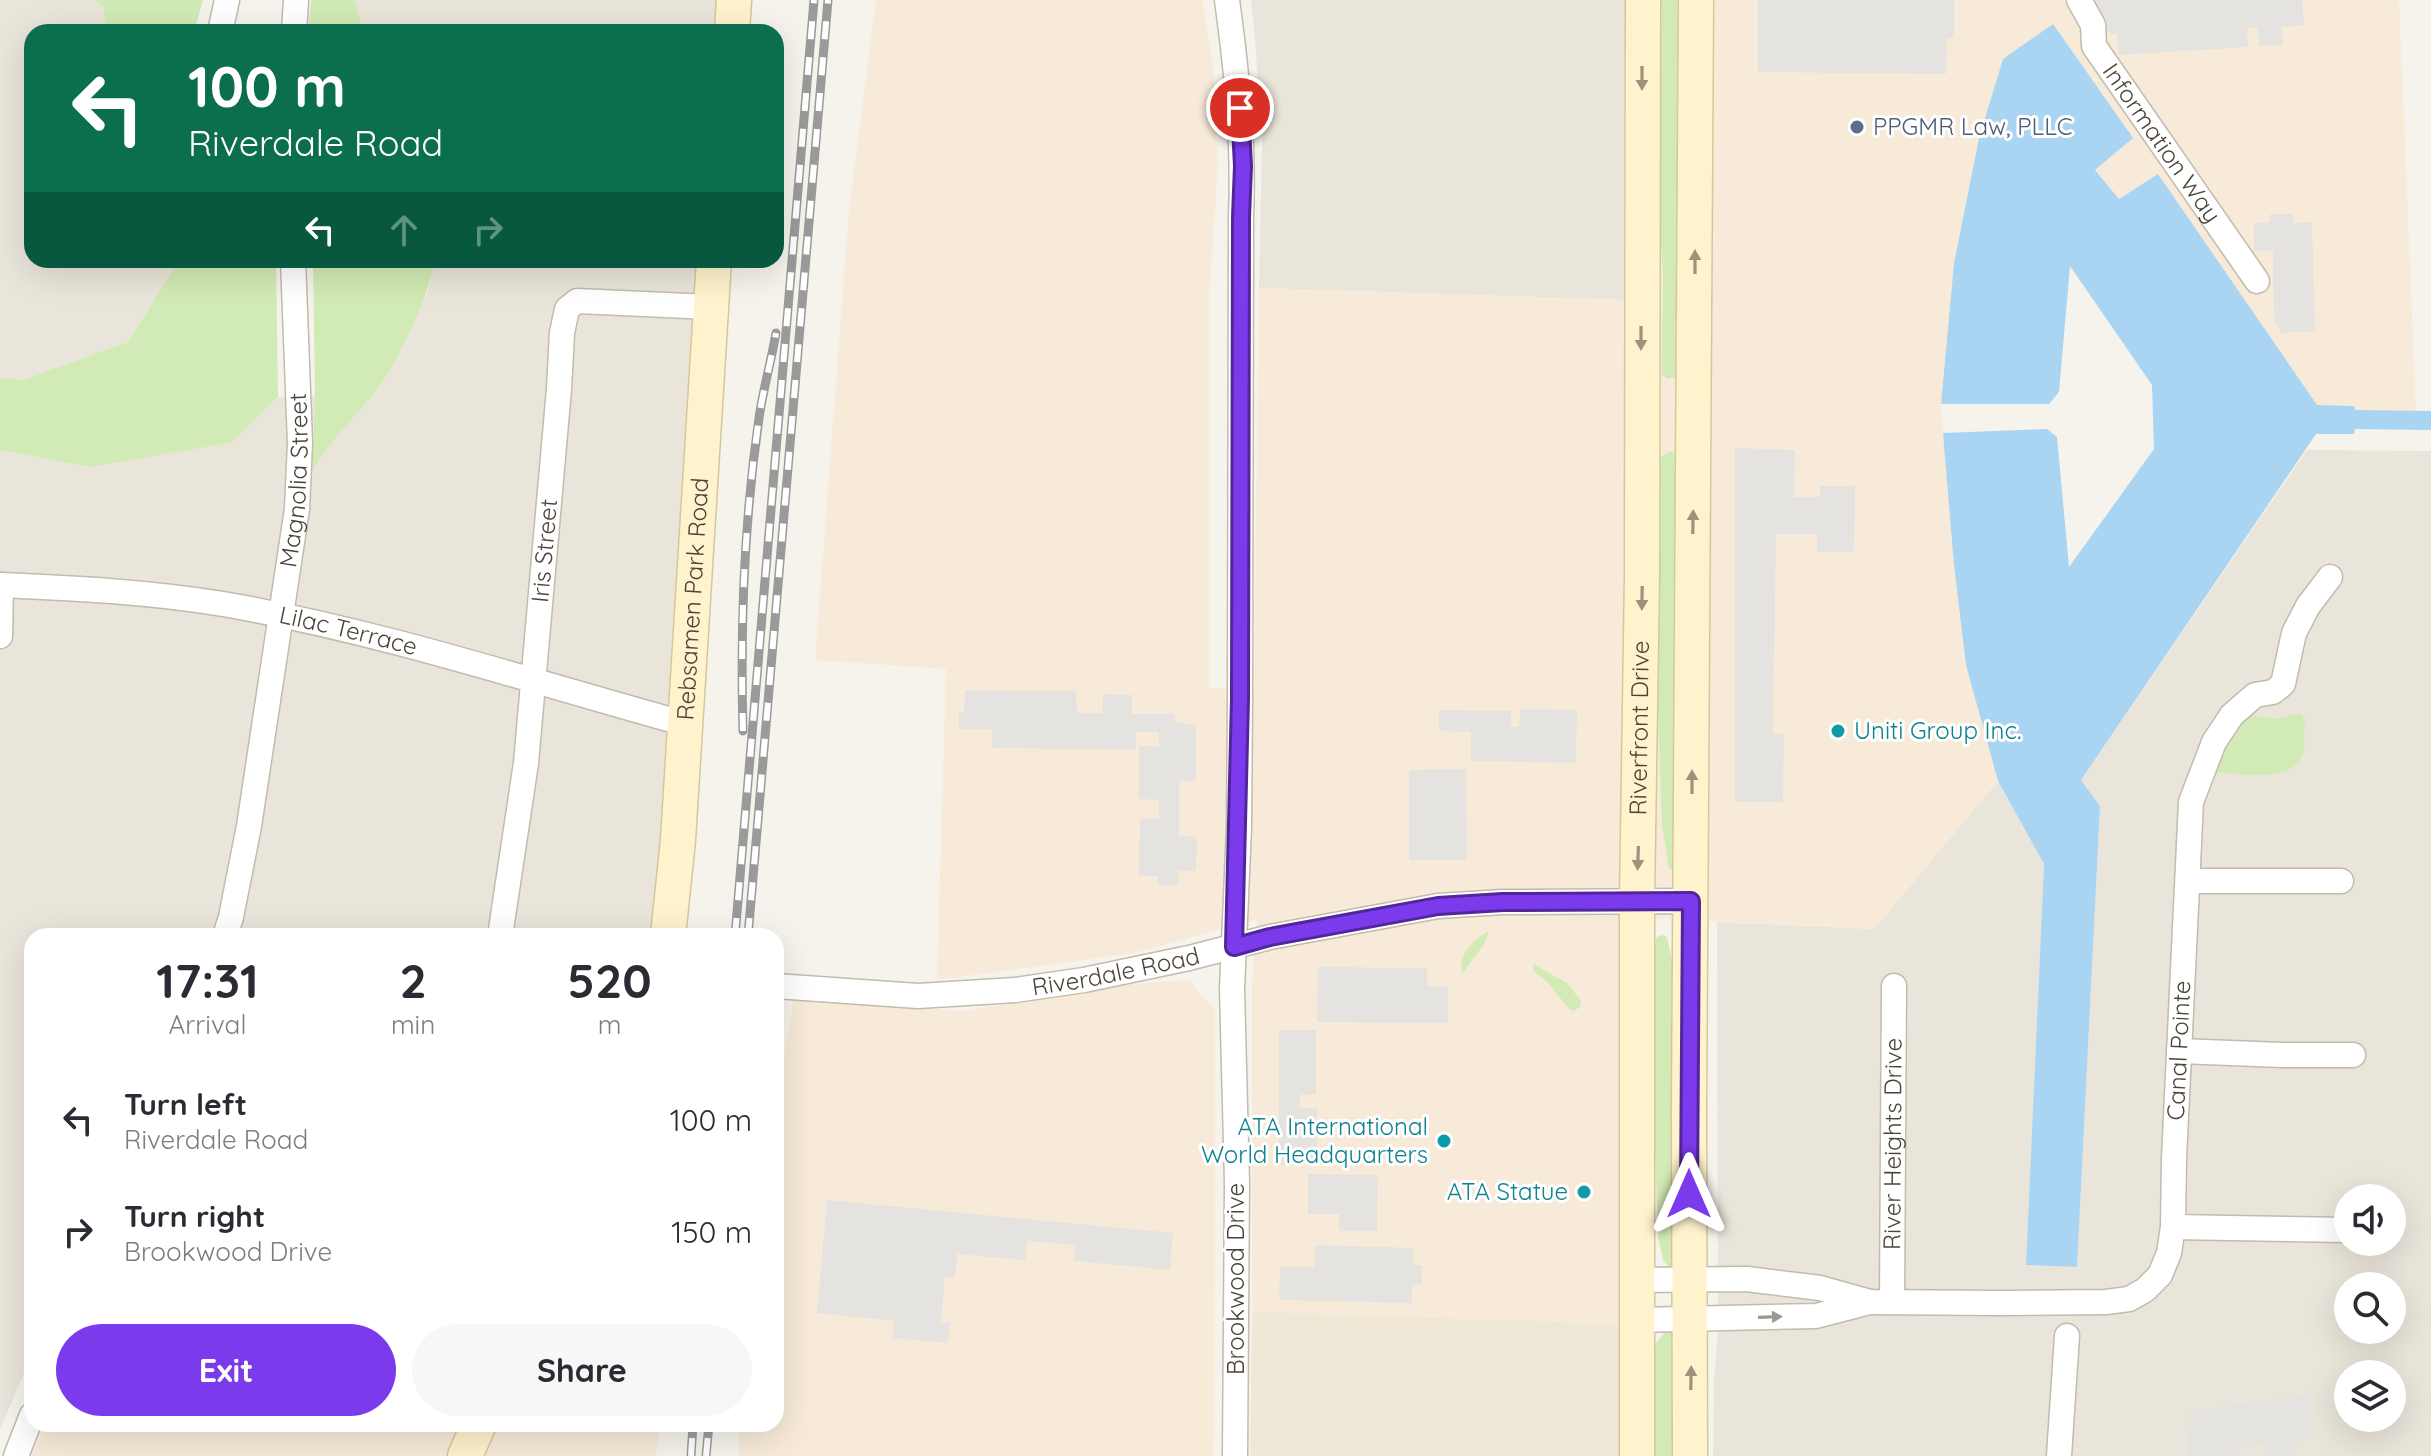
<!DOCTYPE html>
<style>
body{margin:0;font-family:Quicksand,sans-serif;background:#f7f7f7;color:#2b2b33;height:100vh;display:flex;flex-direction:column;font-size:30px;white-space:nowrap}
*{box-sizing:border-box;margin:0}
p{font-size:26px;color:#7c7c81}
.icon{flex:none;width:44px;height:44px;fill:none;stroke:currentColor;stroke-width:2;stroke-linecap:round;stroke-linejoin:round}
.map{position:relative;flex:1;overflow:hidden}
.drawer{position:absolute;left:24px;top:928px;width:760px;height:504px;display:flex;flex-direction:column;background:#fff;border-radius:24px;box-shadow:0 8px 32px #0002}
.drawer>*{flex:none}
.guide{position:absolute;left:24px;top:24px;width:760px;height:244px;border-radius:24px;box-shadow:0 8px 32px #0002;background:#0b6e4f;color:#fff;overflow:hidden}
.tools{position:absolute;left:2334px;top:1184px;display:grid;gap:16px}
.tools a{display:grid;place-items:center;width:72px;height:72px;border-radius:50%;background:#fff;box-shadow:0 8px 32px #0002;font-size:40px}
.pin{position:absolute;display:grid;place-items:center;width:68px;height:68px;color:#fff;margin:-34px;border:4px solid #fff;border-radius:50%;box-shadow:0 2px 8px #0007}
.me{position:absolute;width:88px;margin:-44px;rotate:0deg;stroke-linejoin:round;filter:drop-shadow(0 0 6px #0008)}
.turn{display:flex;align-items:center;gap:28px;height:168px;padding:0 32px;font-size:36px}
.turn .icon{width:104px;height:104px;stroke-width:2.5}
.turn b{display:block;font-size:56px;line-height:68px}
.lanes{display:flex;align-items:center;height:76px;padding:0 32px;background:#0003;justify-content:center;gap:40px;direction:ltr}
.lanes .off{opacity:.35}
.eta{display:flex;justify-content:space-evenly;align-items:center;height:136px;text-align:center}
.eta b{font-size:48px;font-weight:700;line-height:56px}
.action{display:flex;gap:16px;margin-top:auto;padding:16px 32px}
.action a{flex:1;height:92px;border-radius:48px;background:#7c3aed;color:#fff;font-size:32px;font-weight:700;line-height:92px;text-align:center}
.action a+a{background:#f7f7f7;color:#2b2b33}
ul{padding:0;list-style:none}
li{display:flex;align-items:center;gap:24px;height:112px;padding:0 32px}
li div{flex:1}
li b{display:block;font-size:30px}
li em{font-style:normal}
.map>svg:first-child{display:block}
</style>
<div class="map">
<svg width="2431" height="1456" viewBox="0 0 2431 1456">
<rect width="100%" height="100%" fill="#f6f3ec"/>
<g fill="#eae5da" fill-rule="evenodd">
<path d="M0,0H94L103,6L106,32H32V260H179L128,342L22,380L0,378Z"/>
<path d="M355,0H720L718,32H383L361,23Z"/>
<path d="M1251,0H1633L1630,300L1259,288L1262,143L1255,38Z"/>
<path d="M436,260H704L667,770L654,911L649,936H32V1354L0,1430V450L90,467L231,443L278,397L315,396L312,469L427,294Z"/>
<path d="M2307,450L2431,451V1456H1713L1714,1383L1718,1329L1717,922L1874,929L1998,781L2044,864L2026,1265L2077,1267L2100,806L2081,780ZM2348,1198H2392V1242H2348ZM2348,1286H2392V1330H2348ZM2348,1374H2392V1418H2348Z"/>
</g>
<g fill="#f7ead8">
<path d="M876,0H1202L1212,57L1218,165L1209,298V688L1254,690L1259,288L1629,300L1633,0H2399L2416,411L2355,410L2353,406L2317,405L2158,174L2119,200L2095,169L2053,25L2003,60L1979,138L1954,263L1941,404L1954,565L1966,665L1998,781L1874,929L1626,917V1324L1252,1312V984L1257,919L1134,953L937,980L946,669L815,660L849,210Z"/>
<path d="M1189,980L1215,1010L1214,1456H739V1424H776V1112L793,1001L964,1011L1130,984Z"/>
<path d="M45,1424H664L659,1432L656,1456H31Z"/>
</g>
<path fill="#efe8d6" d="M1252,1312L1626,1324L1625,1456H1250Z"/>
<g fill="#d2eab5">
<path d="M94,0H203L194,32H106L103,7Z"/>
<path d="M311,0H355L361,23L383,32H308Z"/>
<path d="M1656,0H1677L1679,97L1677,376L1668,379L1662,375L1663,272L1657,196Z"/>
<path d="M179,260H276L278,397L231,443L90,467L0,450V378L22,380L128,342Z"/>
<path d="M313,260H436C426,299 409,338 388,373C366,408 333,435 312,471L315,396Z"/>
<path d="M1670,451L1675,454L1684,685L1675,869H1669L1662,825L1653,584L1654,474L1660,458Z"/>
<path d="M2300,713L2305,718C2304,728 2305,741 2304,750C2297,786 2236,773 2211,772L2216,755L2247,715L2276,719Z"/>
<path d="M1489,931L1484,944L1462,974C1458,954 1472,941 1489,931Z"/>
<path d="M1662,935L1667,937L1673,967L1674,1268H1669L1663,1260L1658,1236L1650,1010L1653,950L1657,937Z"/>
<path d="M1533,964L1567,983L1581,1001L1580,1007L1574,1011L1569,1009L1550,985L1533,970Z"/>
<path d="M1675,1329L1679,1456H1649L1653,1347L1667,1330Z"/>
</g>
<g fill="#e5e3e0">
<path d="M1758,0H1954V38L1947,39L1946,74L1758,72Z"/>
<path d="M2084,0H2302L2304,25L2282,27L2283,45L2259,46L2257,27L2247,28L2248,47L2119,55L2117,35L2107,32L2105,38Z"/>
<path d="M2270,214H2293V223L2312,222L2315,331L2281,333L2274,321L2273,251H2254V223L2270,222Z"/>
<path d="M1735,448L1795,450L1794,497H1820V486H1855L1854,552H1817V534H1776L1773,733L1784,734L1783,802H1735Z"/>
<path d="M965,690L1076,691L1077,713H1102L1103,694L1132,695V714H1174L1175,723L1196,724V781H1179V836L1197,837L1196,871H1179L1178,885H1158V876H1139L1140,819H1159V800L1139,799V746H1159V732H1136V750L992,748V729H959V712H964Z"/>
<path d="M1520,709L1577,710L1576,763L1471,761V732L1439,731V710L1511,711L1510,726L1519,727Z"/>
<path d="M1466,769L1467,860H1409V770Z"/>
<path d="M1318,967L1427,968V986L1448,987V1023L1317,1022Z"/>
<path d="M1279,1030H1316V1094L1300,1095L1299,1108H1317V1164L1279,1165Z"/>
<path d="M1308,1174L1378,1175L1377,1231H1339V1214H1308Z"/>
<path d="M827,1200L1173,1233L1170,1270L1074,1261L1075,1245L1028,1241L1025,1260L957,1254L955,1277H945L941,1322L950,1323L948,1343L893,1338L894,1321L817,1313Z"/>
<path d="M1315,1245L1414,1248L1413,1265H1422V1284L1412,1285V1303L1279,1300L1280,1267H1314Z"/>
<path d="M2309,1395L2313,1440L2293,1441L2294,1456H2266L2264,1445L2253,1441L2243,1444L2234,1456H2188L2191,1411Z"/>
</g>
<path fill="#a9d4f2" d="M2053,24L2133,138L2095,170L2119,199L2158,174L2317,405L2354,406L2355,410L2431,411V430L2355,429L2354,434H2316L2081,780L2100,806L2077,1267L2026,1265L2044,864L1998,781L1966,665L1954,565L1943,433L2047,429L2057,437L2069,567L2154,449L2152,385L2070,266L2059,392L2049,404H1941L1954,263L1979,138L2003,59Z"/>
<g fill="none" stroke-linecap="round" stroke-linejoin="round">
<g stroke="#c2bbae" stroke-width="27">
<g id="street">
<path d="M1227,0C1237,73 1244,143 1241,217L1240,699L1239,827L1232,989L1237,1183L1235,1456"/>
<path id="s1" d="M2079,0L2093,25L2094,46L2257,281"/>
<path d="M220,32L227,0"/>
<path d="M294,32L296,0"/>
<path id="s2" d="M0,585C74,588 149,592 223,604C380,631 533,682 686,724"/>
<path d="M0,636L1,585"/>
<path d="M2188,881H2341"/>
<path id="s3" d="M225,936L231,917L249,826L297,509L300,443L293,260"/>
<path id="s4" d="M500,936L526,763L559,389L562,333L567,309L577,301L710,307"/>
<path id="s5" d="M776,986L918,996L1015,990L1084,980L1189,958L1270,937L1438,906L1503,902L1691,901"/>
<path d="M2179,1051L2282,1055H2353"/>
<path d="M2173,1227L2348,1230"/>
<path id="s6" d="M1636,1280L1747,1279L1820,1288L1870,1302L1999,1303L2106,1302L2129,1299L2145,1290L2160,1275L2169,1253L2173,1227L2174,1159L2191,802L2214,742L2232,715L2255,695L2273,692L2283,684L2294,633L2308,606L2330,577"/>
<path id="s7" d="M1892,1302L1894,986"/>
<path d="M1636,1320L1816,1316L1870,1302"/>
<path d="M16,1456L32,1415"/>
<path d="M2059,1456L2067,1336"/>
</g>
</g>
<g stroke="#d6c79b" stroke-width="37">
<g id="secondary">
<path d="M732,32L734,0"/>
<path id="s8" d="M668,936L678,840L714,260"/>
<path d="M465,1456L479,1424"/>
<path id="s9" d="M1637,1456V900L1642,576L1643,0"/>
<path d="M1690,1456L1689,1111L1696,0"/>
</g>
</g>
<use href="#street" stroke="#fff" stroke-width="24"/>
<use href="#secondary" stroke="#fff3cd" stroke-width="34"/>
<g stroke="#9a9a9a" stroke-width="9">
<g id="rail">
<path d="M743,731C740,626 744,522 759,418C763,390 771,362 776,333"/>
<path d="M735,936L814,0"/>
<path d="M748,936L828,0"/>
<path d="M691,1456L693,1424"/>
<path d="M706,1456L709,1424"/>
</g>
</g>
<use href="#rail" stroke="#fff" stroke-width="6" stroke-dasharray="18" stroke-linecap="butt"/>
</g>
<defs><path id="oneway-solid" d="M-6-.8H1V-3.2L6.5 0L1 3.2V.8H-6Z" transform="scale(2)"/></defs>
<g fill="#9c937c">
<use href="#oneway-solid" transform="translate(1642 78) rotate(90)"/>
<use href="#oneway-solid" transform="translate(1695 262) rotate(-90)"/>
<use href="#oneway-solid" transform="translate(1641 338) rotate(90)"/>
<use href="#oneway-solid" transform="translate(1693 522) rotate(-89)"/>
<use href="#oneway-solid" transform="translate(1642 598) rotate(91)"/>
<use href="#oneway-solid" transform="translate(1692 782) rotate(-90)"/>
<use href="#oneway-solid" transform="translate(1638 858) rotate(92)"/>
<use href="#oneway-solid" transform="translate(1691 1378) rotate(-89)"/>
</g>
<use fill="#9c9892" href="#oneway-solid" transform="translate(1770 1317) rotate(-2)"/>
<g fill="none" stroke-linecap="round" stroke-linejoin="round">
<g stroke="#51269a" stroke-width="20">
<path id="route" d="M1240,108L1243,166L1241,217L1240,699L1234,947L1270,937L1438,906L1503,902L1691,901L1689,1194"/>
</g>
<use href="#route" stroke="#7c3aed" stroke-width="14"/>
</g>
<circle fill="#5c6f8a" stroke="#fff" stroke-width="3" cx="1857" cy="127" r="8"/>
<g fill="#0f9aa8" stroke="#fff" stroke-width="3">
<circle cx="1838" cy="731" r="8"/>
<circle cx="1444" cy="1141" r="8"/>
<circle cx="1584" cy="1192" r="8"/>
</g>
<g text-anchor="middle" stroke-width="6" stroke-linejoin="round" paint-order="stroke">
<g font-size="24" fill="#4e5e75" stroke="#fff" text-anchor="start">
<text x="1873" y="135">PPGMR Law, PLLC</text>
</g>
<g font-size="24" fill="#4b4439" stroke="#fff">
<text dy="8" stroke="none"><textPath href="#s1" startOffset="168">Information Way</textPath></text>
<text dy="8" stroke="none"><textPath href="#s3" startOffset="462">Magnolia Street</textPath></text>
<text dy="8" stroke="none"><textPath href="#s4" startOffset="388">Iris Street</textPath></text>
<text dy="8" stroke="none"><textPath href="#s8" startOffset="338">Rebsamen Park Road</textPath></text>
<text dy="8" stroke="none"><textPath href="#s2" startOffset="352">Lilac Terrace</textPath></text>
<text dy="8" stroke="none"><textPath href="#s9" startOffset="728">Riverfront Drive</textPath></text>
<text dy="8" stroke="none"><textPath href="#s5" startOffset="342">Riverdale Road</textPath></text>
<text dy="8" stroke="none"><textPath href="#s6" startOffset="762">Canal Pointe</textPath></text>
<text dy="8" stroke="none"><textPath href="#s7" startOffset="158">River Heights Drive</textPath></text>
<text transform="translate(1236 1279) rotate(-90)" y="8">Brookwood Drive</text>
</g>
<g font-size="24" fill="#0d838f" stroke="#fff" text-anchor="end">
<text x="1854" y="739" text-anchor="start">Uniti Group Inc.</text>
<text x="1428" y="1135">ATA International<tspan x="1428" dy="28">World Headquarters</tspan></text>
<text x="1568" y="1200">ATA Statue</text>
</g>
</g>
</svg>
<div class="tools">
<a><svg class="icon" aria-label="sound" viewBox="0 0 24 24"><path d="M4 9h4l5-4v14l-5-4H4zM17 9q2 3 0 6"/></svg></a>
<a><svg class="icon" aria-label="search" viewBox="0 0 24 24"><circle cx="10" cy="10" r="6"/><path d="M15 15l6 6"/></svg></a>
<a><svg class="icon" aria-label="layers" viewBox="0 0 24 24"><path d="M12 4l9 5-9 5-9-5zM3 14l9 5 9-5"/></svg></a>
</div>
<div class="pin" style="left:1240px;top:108px;background:#d93025"><svg class="icon" aria-label="arrive" viewBox="0 0 24 24"><path d="M6 21V4h12l-3 4 3 4H6"/></svg></div>
<svg class="me" style="left:1689px;top:1194px" viewBox="-20 -20 40 40"><path d="M0-17L14 15 0 8-14 15z" fill="#7c3aed" stroke="#fff" stroke-width="4"/></svg>
<div class="guide">
<div class="turn"><svg class="icon" aria-label="left" viewBox="0 0 24 24"><path d="M17 20v-9H6M10 6l-5 5 5 5"/></svg><div><b>100 m</b>Riverdale Road</div></div>
<div class="lanes"><svg class="icon" aria-label="left" viewBox="0 0 24 24"><path d="M17 20v-9H6M10 6l-5 5 5 5"/></svg><svg class="icon off" aria-label="ahead" viewBox="0 0 24 24"><path d="M12 20V5M6 11l6-6 6 6"/></svg><svg class="icon off" aria-label="right" viewBox="0 0 24 24"><path d="M7 20v-9h11M14 6l5 5-5 5"/></svg></div>
</div>
<section class="drawer">
<div class="eta">
<div><b>17:31</b><p>Arrival</p></div>
<div><b>2</b><p>min</p></div>
<div><b>520</b><p>m</p></div>
</div>
<ul>
<li><svg class="icon" aria-label="left" viewBox="0 0 24 24"><path d="M17 20v-9H6M10 6l-5 5 5 5"/></svg><div><b>Turn left</b><p>Riverdale Road</p></div><em>100 m</em></li>
<li><svg class="icon" aria-label="right" viewBox="0 0 24 24"><path d="M7 20v-9h11M14 6l5 5-5 5"/></svg><div><b>Turn right</b><p>Brookwood Drive</p></div><em>150 m</em></li>
</ul>
<div class="action"><a>Exit</a><a>Share</a></div>
</section>
</div>
